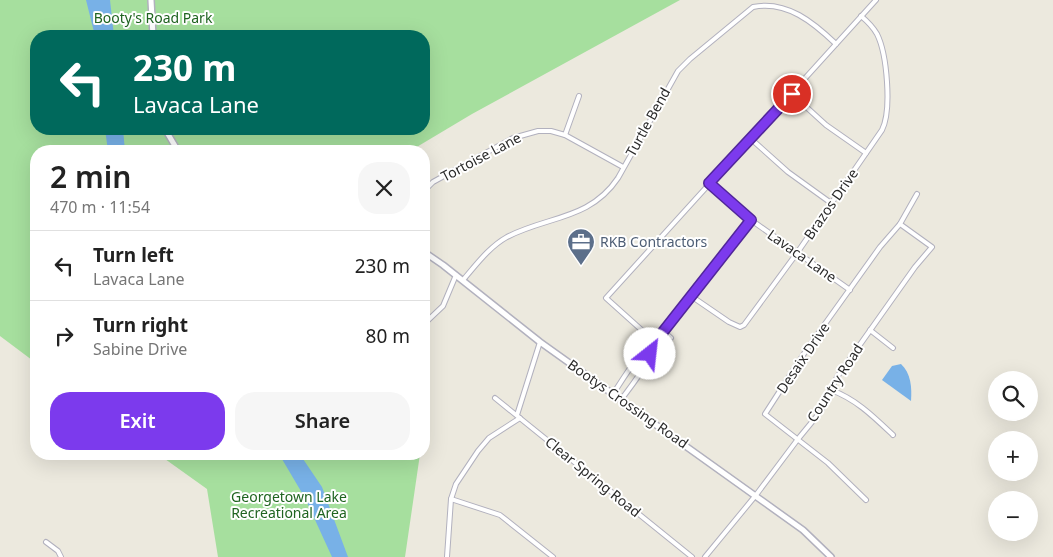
<!DOCTYPE html>
<meta charset="utf-8">
<style>
body{margin:0;font-family:"Noto Sans",sans-serif;background:#f6f6f6;color:#222;height:100vh;display:flex;flex-direction:column;font-size:19px;white-space:nowrap}
*{box-sizing:border-box;margin:0}
p{font-size:16px;color:#767676}
.icon{flex:none;width:28px;height:28px;fill:none;stroke:currentColor;stroke-width:2;stroke-linecap:round;stroke-linejoin:round}
.map{position:relative;flex:1;overflow:hidden}
.drawer{position:absolute;left:30px;top:145px;width:400px;height:315px;display:flex;flex-direction:column;background:#fff;border-radius:20px;box-shadow:0 5px 20px #0002}
.drawer>*{flex:none}
.top-card{position:absolute;left:30px;top:30px;width:400px;height:105px;border-radius:20px;box-shadow:0 5px 20px #0002;background:#00695c;color:#fff;overflow:hidden}
.controls{position:absolute;left:988px;top:371px;display:grid;gap:10px}
.controls a{display:grid;place-items:center;width:50px;height:50px;border-radius:50%;background:#fff;box-shadow:0 5px 20px #0002;font-size:25px}
.pin{position:absolute;display:grid;place-items:center;width:42px;height:42px;color:#fff;margin:-21px;border:2px solid #fff;border-radius:50%;box-shadow:0 1px 5px #0007}
.me{position:absolute;width:55px;margin:-28px;rotate:29deg;stroke-linejoin:round;filter:drop-shadow(0 0 4px #0008)}
.turn{display:flex;align-items:center;gap:18px;height:105px;padding:0 20px;font-size:22px}
.turn .icon{width:65px;height:65px;stroke-width:2.5}
.turn b{display:block;font-size:35px;line-height:42px}
.round{display:grid;place-items:center;flex:none;width:52px;height:52px;border-radius:20px;background:#f6f6f6}
.summary{display:flex;align-items:center;justify-content:space-between;height:85px;padding:0 20px}
h1{font-size:30px;font-weight:600;line-height:38px}
.action{display:flex;gap:10px;margin-top:auto;padding:10px 20px}
.action a{flex:1;height:58px;border-radius:20px;background:#7c3aed;color:#fff;font-size:20px;font-weight:600;line-height:58px;text-align:center}
.action a+a{background:#f6f6f6;color:#222}
ul{padding:0;list-style:none}
li{display:flex;align-items:center;gap:15px;height:70px;padding:0 20px;border-top:1px solid #e0e0e0}
li div{flex:1}
li b{display:block;font-size:19px}
li em{font-style:normal}
.map>svg:first-child{display:block}
</style>
<div class="map">
<svg width="1053" height="557" viewBox="0 0 1053 557">
<rect width="100%" height="100%" fill="#ece9de"/>
<g fill="#a6df9e" fill-rule="evenodd">
<path d="M0,0H680L472,114L410,151H36V363L0,336ZM36,36H424V129H36Z"/>
<path d="M158,454H420L405,557H218L207,489Z"/>
</g>
<g fill="#78b1e7">
<path d="M86,0H110L114,36H95Z"/>
<path d="M105,129H123L125,151H108Z"/>
<path d="M901,364C911,373 912,388 911,401L882,380L892,366Z"/>
<path d="M279,454H299L301,456L322,487L348,557H332L305,498Z"/>
</g>
<g fill="none" stroke-linecap="round" stroke-linejoin="round">
<g stroke="#b2b1be" stroke-width="6">
<g id="minor">
<path d="M792,94L826,125L866,153"/>
<path d="M565,135L579,96"/>
<path d="M750,138L788,172L831,203"/>
<path d="M709,183L751,220L850,290"/>
<path d="M424,191L433,182L513,138L538,131H551L565,135L623,167"/>
<path d="M463,280C476,265 489,247 507,237C547,216 590,220 618,178L678,71L690,59L753,7C787,0 814,23 836,44"/>
<path d="M691,296L729,322L740,327L744,325L797,253L882,130C892,110 887,54 877,34C873,27 867,21 861,16"/>
<path d="M424,324L443,306L456,275"/>
<path d="M870,330L893,348"/>
<path d="M663,331L671,338"/>
<path d="M655,342L606,298L876,0"/>
<path d="M831,390C856,399 874,417 893,435"/>
<path d="M613,394C622,381 637,354 650,348L751,220"/>
<path d="M495,398L692,557"/>
<path d="M621,400C630,387 651,363 650,348"/>
<path d="M517,415L540,342"/>
<path d="M451,499L500,515L553,557"/>
<path d="M866,500L828,463L765,414L807,349L880,247L900,224L917,194"/>
<path d="M46,542L58,551L61,557"/>
<path d="M447,557L451,499L456,484L478,451L489,438L520,418"/>
<path d="M705,557L756,495L798,439L821,411L837,377L915,267L932,247L900,224"/>
</g>
</g>
<g stroke="#b2b1be" stroke-width="8">
<g id="tertiary">
<path d="M151,0L153,36"/>
<path d="M165,129L178,151"/>
<path d="M424,252L443,265L540,342L803,530L831,557"/>
</g>
</g>
<use href="#minor" stroke="#fff" stroke-width="4"/>
<use href="#tertiary" stroke="#fff" stroke-width="5"/>
</g>
<g fill="none" stroke-linecap="round" stroke-linejoin="round">
<g stroke="#51269a" stroke-width="12">
<path id="route" d="M650,354V348L655,342L751,220L709,183L792,94"/>
</g>
<use href="#route" stroke="#7c3aed" stroke-width="9"/>
</g>
<defs>
<g id="office-pin" transform="scale(1.4375)"><path d="M0 17L-7.5 6A9.5 9.5 0 1 1 7.5 6Z" fill="#5c6f8a" stroke="#fff"/><path d="M-6-3h4V-5.5h4V-3h4V5H-6ZM-1-4.5V-3h2v-1.5ZM-6 0V1H6V0Z" fill="#fff"/></g>
</defs>
<g fill-rule="evenodd">
<use href="#office-pin" x="581" y="242"/>
</g>
<g text-anchor="middle" stroke-width="4" stroke-linejoin="round" paint-order="stroke">
<g font-size="14" fill="#1f6420" stroke="#fff">
<text x="153" y="23">Booty's Road Park</text>
<text x="289" y="502">Georgetown Lake<tspan x="289" dy="16">Recreational Area</tspan></text>
</g>
<g font-size="14" fill="#2b2b2b" stroke="#fff">
<text transform="translate(648 122) rotate(-61)" y="5">Turtle Bend</text>
<text transform="translate(481 157) rotate(-28)" y="5">Tortoise Lane</text>
<text transform="translate(831 204) rotate(-55)" y="5">Brazos Drive</text>
<text transform="translate(802 256) rotate(35)" y="5">Lavaca Lane</text>
<text transform="translate(803 358) rotate(-56)" y="5">Desaix Drive</text>
<text transform="translate(835 383) rotate(-57)" y="5">Country Road</text>
<text transform="translate(628 404) rotate(35)" y="5">Bootys Crossing Road</text>
<text transform="translate(593 477) rotate(39)" y="5">Clear Spring Road</text>
</g>
<g font-size="14" fill="#4e5e75" stroke="#fff" text-anchor="start">
<text x="600" y="247">RKB Contractors</text>
</g>
</g>
</svg>
<div class="controls">
<a><svg class="icon" aria-label="search" viewBox="0 0 24 24"><circle cx="10" cy="10" r="6"/><path d="M15 15l6 6"/></svg></a>
<a>+</a>
<a>−</a>
</div>
<div class="pin" style="left:792px;top:94px;background:#d93025"><svg class="icon" aria-label="arrive" viewBox="0 0 24 24"><path d="M6 21V4h12l-3 4 3 4H6"/></svg></div>
<svg class="me" style="left:650px;top:354px" viewBox="-20 -20 40 40"><circle r="19" fill="#fff"/><path d="M0-13L10 11 0 6-10 11z" fill="#7c3aed"/></svg>
<div class="top-card">
<div class="turn"><svg class="icon" aria-label="left" viewBox="0 0 24 24"><path d="M17 20v-9H6M10 6l-5 5 5 5"/></svg><div><b>230 m</b>Lavaca Lane</div></div>
</div>
<section class="drawer">
<div class="summary"><div><h1>2 min</h1><p>470 m · 11:54</p></div><a class="round"><svg class="icon" aria-label="close" viewBox="0 0 24 24"><path d="M6 6l12 12M18 6L6 18"/></svg></a></div>
<ul>
<li><svg class="icon" aria-label="left" viewBox="0 0 24 24"><path d="M17 20v-9H6M10 6l-5 5 5 5"/></svg><div><b>Turn left</b><p>Lavaca Lane</p></div><em>230 m</em></li>
<li><svg class="icon" aria-label="right" viewBox="0 0 24 24"><path d="M7 20v-9h11M14 6l5 5-5 5"/></svg><div><b>Turn right</b><p>Sabine Drive</p></div><em>80 m</em></li>
</ul>
<div class="action"><a>Exit</a><a>Share</a></div>
</section>
</div>
